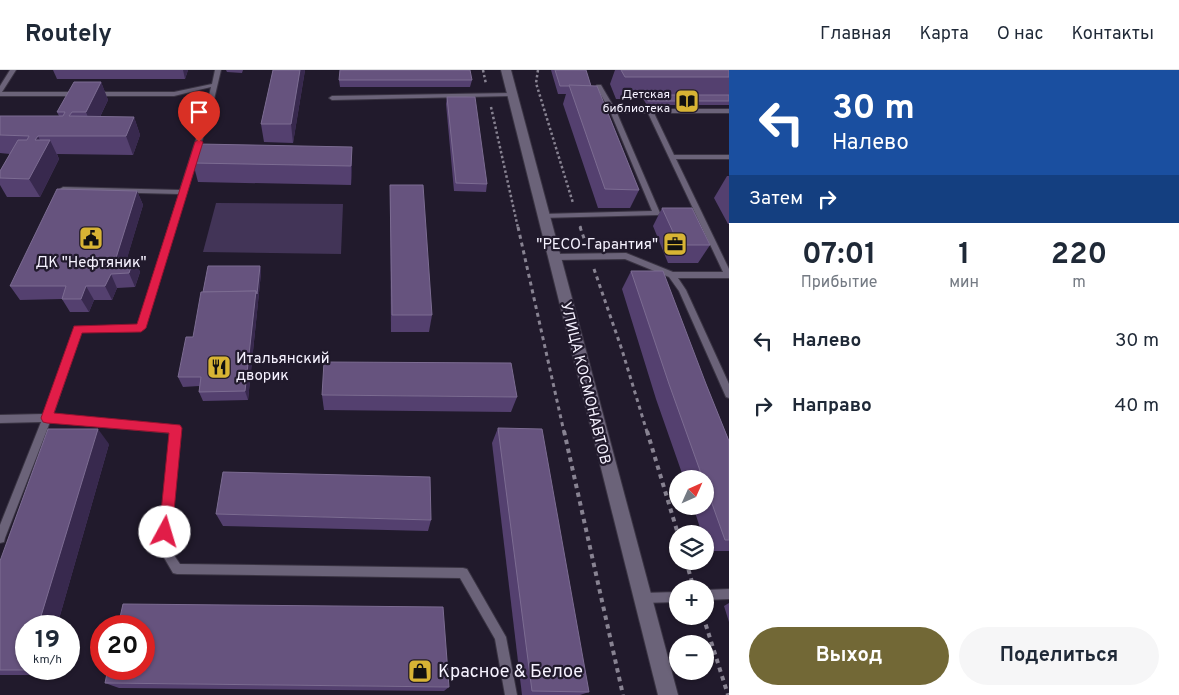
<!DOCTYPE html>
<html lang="ru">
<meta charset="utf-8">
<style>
body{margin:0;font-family:Overpass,sans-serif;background:#f6f6f7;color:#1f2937;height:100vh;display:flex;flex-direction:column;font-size:19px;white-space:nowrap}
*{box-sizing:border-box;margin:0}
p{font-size:16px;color:#747a83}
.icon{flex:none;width:28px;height:28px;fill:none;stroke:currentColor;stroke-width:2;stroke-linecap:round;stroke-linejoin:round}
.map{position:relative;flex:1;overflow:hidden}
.drawer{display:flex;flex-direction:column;background:#fff;width:450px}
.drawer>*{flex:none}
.top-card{background:#1a4fa0;color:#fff;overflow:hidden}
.needle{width:32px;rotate:45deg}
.tools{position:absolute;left:669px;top:400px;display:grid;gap:10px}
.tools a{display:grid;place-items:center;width:45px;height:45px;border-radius:50%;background:#fff;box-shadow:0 1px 4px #0004;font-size:25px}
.speed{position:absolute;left:15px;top:545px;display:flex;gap:10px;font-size:25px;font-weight:700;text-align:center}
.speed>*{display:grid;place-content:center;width:65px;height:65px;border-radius:50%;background:#fff;box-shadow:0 1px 4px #0004;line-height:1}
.speed small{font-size:12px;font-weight:400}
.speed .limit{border:8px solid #d22;background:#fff;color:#111}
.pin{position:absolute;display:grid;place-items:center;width:42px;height:42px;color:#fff;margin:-51px -21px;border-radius:50% 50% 50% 0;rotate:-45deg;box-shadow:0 0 5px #0007}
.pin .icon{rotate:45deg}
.me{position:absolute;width:55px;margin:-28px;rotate:6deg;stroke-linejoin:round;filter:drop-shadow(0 0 4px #0008)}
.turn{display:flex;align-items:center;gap:18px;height:105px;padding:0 20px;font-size:22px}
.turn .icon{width:65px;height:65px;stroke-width:2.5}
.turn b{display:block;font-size:35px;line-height:42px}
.then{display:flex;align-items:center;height:48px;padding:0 20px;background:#0003;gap:10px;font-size:19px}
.eta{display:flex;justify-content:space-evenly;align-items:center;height:85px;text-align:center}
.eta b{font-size:30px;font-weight:700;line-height:35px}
.primary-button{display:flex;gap:10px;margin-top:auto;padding:10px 20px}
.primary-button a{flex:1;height:58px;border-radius:30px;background:#726836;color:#fff;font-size:20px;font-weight:700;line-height:58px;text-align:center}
.primary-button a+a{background:#f6f6f7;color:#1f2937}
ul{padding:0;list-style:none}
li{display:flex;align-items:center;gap:15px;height:65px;padding:0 20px}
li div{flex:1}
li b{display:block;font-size:19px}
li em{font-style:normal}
header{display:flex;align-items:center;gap:30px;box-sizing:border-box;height:70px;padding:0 25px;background:#fff;border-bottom:1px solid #e0e1e3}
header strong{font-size:24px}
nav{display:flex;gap:28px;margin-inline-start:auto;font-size:18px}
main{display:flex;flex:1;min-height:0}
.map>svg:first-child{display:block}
</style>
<header>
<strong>Routely</strong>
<nav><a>Главная</a><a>Карта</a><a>О нас</a><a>Контакты</a></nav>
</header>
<main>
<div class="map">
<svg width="729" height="625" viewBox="0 0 729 625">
<rect width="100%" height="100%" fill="#211a2c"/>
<path fill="#423457" d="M216,133L343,134L341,184L203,182Z"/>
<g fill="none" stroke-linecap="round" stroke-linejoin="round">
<g stroke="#3a3443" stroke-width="2">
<g id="service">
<path d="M10,0H16L2,22H77L80,24L77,26H0V16Z"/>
<path d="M215,0H221L212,38L145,258L141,261L81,262L53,345L179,356L181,359L169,478L180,494L463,498L467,499L506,567L517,625H505L495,569L460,508L177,504L173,503L159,479L171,363L50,352L5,468L4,472L0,473V455L41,352L0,353V345L44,344L75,257L138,255L179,124L63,121L60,119L63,117L180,120L206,38L211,17L174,26H95L92,24L95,22H174L212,14Z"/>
<path d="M597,15H601L615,39H729V43H654L674,85H729V89H676L729,199V208H678L686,220L729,314V328L726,327L679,221L669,207L625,189L554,190L550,187L554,184L626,183L673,202H723L648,43H617L660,143L658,145L541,148V144H543L652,141L610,41L596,16Z"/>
<path d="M512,23L514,24V26L332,30L329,28L332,26Z"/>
<path d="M729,519V529L705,530V520Z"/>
<path d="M678,522V532L642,533L638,532L637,528L638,524L642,523Z"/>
</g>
</g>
<g stroke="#3a3443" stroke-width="2">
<path id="minor" d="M501,0H511L678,625H658Z"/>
</g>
<g stroke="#888392" stroke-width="2.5" stroke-dasharray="2.5 2.5" stroke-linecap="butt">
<path d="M483,0L486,14"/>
<path d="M538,0L536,13L573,133"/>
<path d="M491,37L518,158"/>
<path d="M580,156L581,158"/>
</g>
<g stroke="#888392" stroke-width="3" stroke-dasharray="4 4" stroke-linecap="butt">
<path d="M518,157L564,362"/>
<path d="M580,157L586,174"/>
<path d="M594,199L622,280L647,362"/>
</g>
<g stroke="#888392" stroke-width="4" stroke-dasharray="4.5 4.5" stroke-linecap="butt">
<path d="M564,361L623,625"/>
<path d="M647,361L678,464"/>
<path d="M686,491L694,519"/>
<path d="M703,546L728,625"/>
</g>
<use href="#service" fill="#6b6379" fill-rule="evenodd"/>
<use href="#minor" fill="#6b6379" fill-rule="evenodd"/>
</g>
<g fill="#54406f">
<path d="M53,0H188L185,9H57Z"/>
<path d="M226,0H243L242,3L227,2Z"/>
<path d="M273,0H305L293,73L264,72L261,54Z"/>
<path d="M551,0H586L591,16L639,120L630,138H598L563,34L566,24H558Z"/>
<path d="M615,0H729V35H647L643,29H616L610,14Z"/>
<path d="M339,10H472L470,17H340Z"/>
<path d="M101,12L108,30L100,47H134L140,65L133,85L57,84L59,89L40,127H7L0,115V101L10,84L0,83V46H59L57,42Z"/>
<path d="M447,27L487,114L486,122L454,121L446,34Z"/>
<path d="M352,77V96L351,115L198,112L193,93Z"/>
<path d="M727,106H729V154H728L714,128Z"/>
<path d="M390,115L432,245L429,262H391L390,133Z"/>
<path d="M137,121L143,135L127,188L134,189L140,202L135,217L117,218L112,230H94L89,242H70L62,229L20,230L10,216Z"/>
<path d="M662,138L710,175L698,193H668L653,156Z"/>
<path d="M260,196L261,203L248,330L203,331L199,322V316L183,317L178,307L193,267Z"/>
<path d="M631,201L706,314L729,371V481H708L705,472V464H702L693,436H705V409H684L656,329L622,219Z"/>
<path d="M322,325L517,327L511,342L324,340Z"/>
<path d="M498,358L589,622L580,625H522L492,373Z"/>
<path d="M109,374L43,605H0V491Z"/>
<path d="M216,444L431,450L428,461L223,456Z"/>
<path d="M729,533V552L724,536Z"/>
<path d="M105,613L449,617L444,621L119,618Z"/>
</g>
<g fill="#38294e">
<path d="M183,0H188L185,9Z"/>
<path d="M300,0H305L293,73L291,54Z"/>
<path d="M101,12L108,30L93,61L86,42Z"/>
<path d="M134,47L140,65L133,85L126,66Z"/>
<path d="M38,66L45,80L50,70L59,89L40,127L29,109L35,70Z"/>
<path d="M352,77V96L351,115V96Z"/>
<path d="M137,121L143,135L123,202L116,188Z"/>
<path d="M134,189L140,202L135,217L129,203Z"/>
<path d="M260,196L261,203L248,330L245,321L256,221Z"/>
<path d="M111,204L117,218L112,230L105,216Z"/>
<path d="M86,216L94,230L89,242L81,229Z"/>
<path d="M98,359L109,374L57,556H38Z"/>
<path d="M26,594V599H45L43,605L24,600Z"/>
</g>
<g fill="#66537e" stroke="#7c6c92">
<path d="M273,0H300L291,54H261Z"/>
<path d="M340,0H470L472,10H339Z"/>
<path d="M555,0H586L591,16H560Z"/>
<path d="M621,0H729V7H625Z"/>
<path d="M74,12H101L86,42H72L69,46L134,47L126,66H38L35,70H50L29,109L0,108V101L18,70H27L29,66L0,65V46H63L65,42H57Z"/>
<path d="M569,15L597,16L639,120L605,119Z"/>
<path d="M645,25H729V31H648Z"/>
<path d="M447,27H475L487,114L456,113Z"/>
<path d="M199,74L352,77L351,96L193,93Z"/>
<path d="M390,115H423L432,245H392Z"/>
<path d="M57,119L137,121L116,188L134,189L129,203L111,204L105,216H86L81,229H62L66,216H10Z"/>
<path d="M662,138H692L710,175H679Z"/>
<path d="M208,196H260L257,224L256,221L203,222Z"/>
<path d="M631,201H663L706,314L729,371V470H725L705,414V409H703L669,314Z"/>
<path d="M256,221L245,321L199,322L201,307H178L186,267H193L201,222Z"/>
<path d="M324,292L511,293L517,327L322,325Z"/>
<path d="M498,358L542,359L589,622L532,621Z"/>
<path d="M48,359H98L38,556H26V594L24,600H0V491Z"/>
<path d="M223,402L430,407L431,450L216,444Z"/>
<path d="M123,534L443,537L449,617L105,613L108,599H144V556H118Z"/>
</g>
<path fill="#e11d48" stroke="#92132f" d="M199,69L203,72L146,258L141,262L82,263L54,343L180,355L182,358L172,462L170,467L165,469L161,467L159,462L169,363L47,353L43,352L41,348L74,256L137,254L195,72Z"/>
<defs>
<g id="library-square" transform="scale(1.25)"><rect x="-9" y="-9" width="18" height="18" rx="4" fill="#d8b434" stroke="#211a2c"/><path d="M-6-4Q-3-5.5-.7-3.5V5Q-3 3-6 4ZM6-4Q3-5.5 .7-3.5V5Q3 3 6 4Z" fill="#111"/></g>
<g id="civic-square" transform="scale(1.25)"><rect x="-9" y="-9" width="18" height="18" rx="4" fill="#d8b434" stroke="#211a2c"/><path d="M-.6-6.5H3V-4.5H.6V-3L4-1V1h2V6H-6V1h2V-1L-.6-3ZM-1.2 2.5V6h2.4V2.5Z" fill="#111"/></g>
<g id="office-square" transform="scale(1.25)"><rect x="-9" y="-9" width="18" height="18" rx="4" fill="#d8b434" stroke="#211a2c"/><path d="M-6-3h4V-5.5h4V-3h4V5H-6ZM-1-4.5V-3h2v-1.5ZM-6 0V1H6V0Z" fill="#111"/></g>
<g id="restaurant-square" transform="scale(1.25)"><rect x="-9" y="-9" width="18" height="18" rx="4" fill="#d8b434" stroke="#211a2c"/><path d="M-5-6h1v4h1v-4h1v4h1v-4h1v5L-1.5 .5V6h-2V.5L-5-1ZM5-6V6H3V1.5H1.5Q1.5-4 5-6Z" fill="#111"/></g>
<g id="shop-square" transform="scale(1.25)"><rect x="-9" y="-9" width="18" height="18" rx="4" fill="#d8b434" stroke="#211a2c"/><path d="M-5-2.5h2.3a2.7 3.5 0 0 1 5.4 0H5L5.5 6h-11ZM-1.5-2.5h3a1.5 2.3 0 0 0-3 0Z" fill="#111"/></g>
</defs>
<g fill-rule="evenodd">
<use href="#library-square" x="687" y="31"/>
<use href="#civic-square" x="91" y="168"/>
<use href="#office-square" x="675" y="174"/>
<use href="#restaurant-square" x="219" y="297"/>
<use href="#shop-square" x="420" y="601"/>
</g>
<g text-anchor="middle" stroke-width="4.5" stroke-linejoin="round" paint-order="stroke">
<g font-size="12" fill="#f6f2ff" stroke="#211a2c" text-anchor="end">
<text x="670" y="28">Детская<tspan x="670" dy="14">библиотека</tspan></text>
</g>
<g font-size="15" fill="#f6f2ff" stroke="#211a2c" text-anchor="end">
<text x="658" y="179">"РЕСО-Гарантия"</text>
<text x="91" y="197" text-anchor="middle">ДК "Нефтяник"</text>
<text x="236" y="293" text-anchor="start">Итальянский<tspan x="236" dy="17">дворик</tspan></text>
</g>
<g font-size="15" fill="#f6f2ff" stroke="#211a2c">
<text transform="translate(586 313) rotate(76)" y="5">УЛИЦА КОСМОНАВТОВ</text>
</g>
<g font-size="18" fill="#f6f2ff" stroke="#211a2c" text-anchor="start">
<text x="438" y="607">Красное &amp; Белое</text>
</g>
</g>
</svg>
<div class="tools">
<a><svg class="needle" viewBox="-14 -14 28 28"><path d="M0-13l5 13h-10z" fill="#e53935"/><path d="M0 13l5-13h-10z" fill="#747a83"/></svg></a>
<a><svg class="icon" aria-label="layers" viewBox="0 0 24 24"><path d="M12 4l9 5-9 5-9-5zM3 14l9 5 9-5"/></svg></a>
<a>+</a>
<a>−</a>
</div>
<div class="speed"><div>19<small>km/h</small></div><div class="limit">20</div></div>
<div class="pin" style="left:199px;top:72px;background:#d93025"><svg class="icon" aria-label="arrive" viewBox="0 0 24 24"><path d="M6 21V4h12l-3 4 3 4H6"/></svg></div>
<svg class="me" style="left:165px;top:462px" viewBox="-20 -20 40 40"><circle r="19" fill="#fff"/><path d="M0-13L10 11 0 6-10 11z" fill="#e11d48"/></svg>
</div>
<section class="drawer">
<div class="top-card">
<div class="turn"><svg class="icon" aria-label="left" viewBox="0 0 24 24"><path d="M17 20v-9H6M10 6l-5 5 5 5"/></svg><div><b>30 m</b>Налево</div></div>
<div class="then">Затем<svg class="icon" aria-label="right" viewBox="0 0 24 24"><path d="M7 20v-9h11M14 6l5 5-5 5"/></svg></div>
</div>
<div class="eta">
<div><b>07:01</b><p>Прибытие</p></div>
<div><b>1</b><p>мин</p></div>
<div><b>220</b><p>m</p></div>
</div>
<ul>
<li><svg class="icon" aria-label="left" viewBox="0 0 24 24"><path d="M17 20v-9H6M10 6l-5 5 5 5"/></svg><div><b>Налево</b></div><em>30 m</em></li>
<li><svg class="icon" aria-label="right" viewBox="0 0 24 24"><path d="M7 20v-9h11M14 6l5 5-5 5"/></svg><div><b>Направо</b></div><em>40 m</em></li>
</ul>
<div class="primary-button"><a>Выход</a><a>Поделиться</a></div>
</section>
</main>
